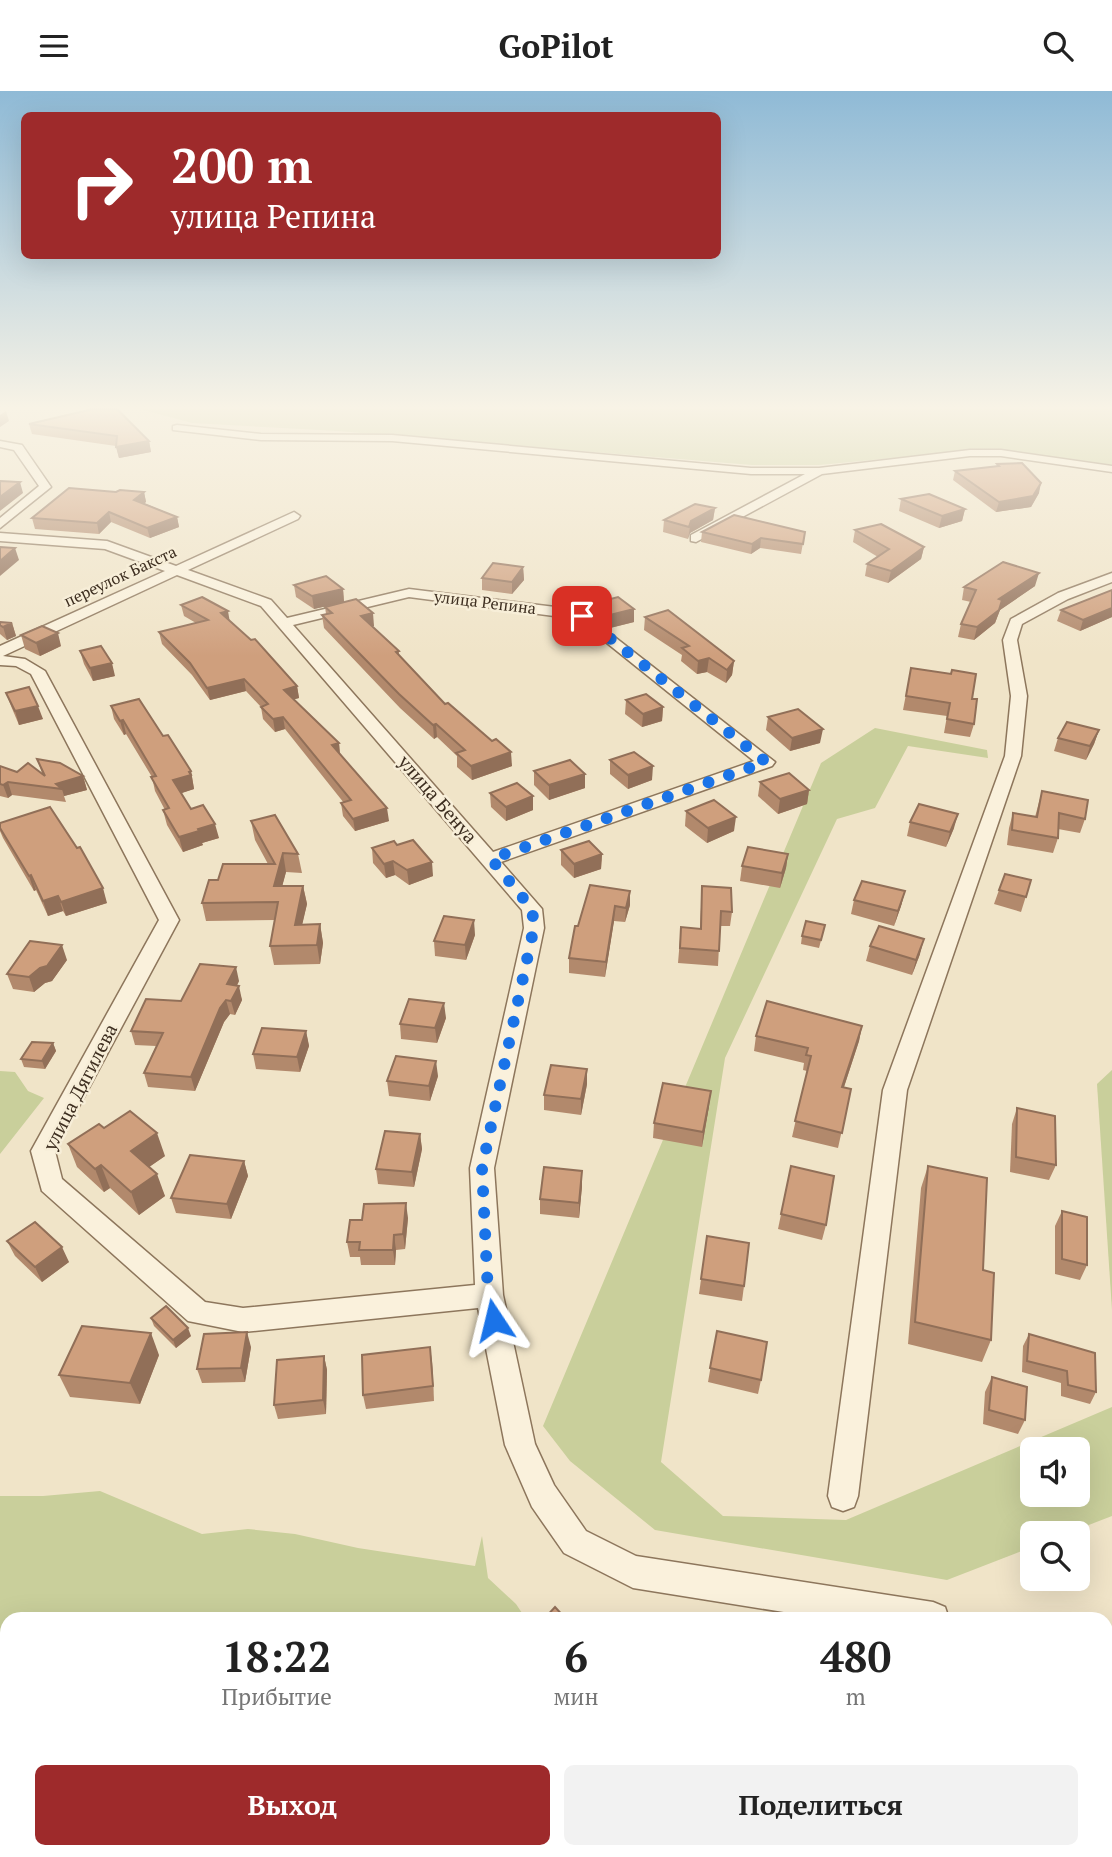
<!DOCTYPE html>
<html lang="ru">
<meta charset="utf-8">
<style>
body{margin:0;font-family:"PT Serif",serif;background:#f2f2f2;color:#222;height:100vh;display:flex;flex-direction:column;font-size:26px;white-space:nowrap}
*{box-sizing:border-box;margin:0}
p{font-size:23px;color:#767676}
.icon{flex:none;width:38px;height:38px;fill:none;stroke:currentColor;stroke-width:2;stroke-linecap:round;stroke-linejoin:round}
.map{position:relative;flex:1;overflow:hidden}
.details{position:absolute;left:0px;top:1521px;width:1113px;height:247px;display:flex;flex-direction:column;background:#fff;border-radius:21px 21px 0 0;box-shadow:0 7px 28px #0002}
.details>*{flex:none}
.top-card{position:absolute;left:21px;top:21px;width:700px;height:147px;border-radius:10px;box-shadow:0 7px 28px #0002;background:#9e2a2b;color:#fff;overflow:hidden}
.buttons{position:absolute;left:1020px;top:1346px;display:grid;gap:14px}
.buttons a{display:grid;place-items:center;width:70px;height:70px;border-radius:10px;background:#fff;box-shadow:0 7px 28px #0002;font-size:35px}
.pin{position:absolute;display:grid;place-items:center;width:60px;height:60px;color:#fff;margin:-30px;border-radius:14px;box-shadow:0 4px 10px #0006}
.me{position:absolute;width:77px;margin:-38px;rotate:350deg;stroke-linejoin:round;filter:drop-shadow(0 0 5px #0008)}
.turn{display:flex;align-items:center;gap:24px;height:147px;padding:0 35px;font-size:32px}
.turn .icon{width:91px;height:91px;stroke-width:2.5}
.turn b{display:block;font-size:49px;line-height:60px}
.eta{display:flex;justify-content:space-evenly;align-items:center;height:119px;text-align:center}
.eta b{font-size:42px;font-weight:600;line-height:49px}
.action{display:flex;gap:14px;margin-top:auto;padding:14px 35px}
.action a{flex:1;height:80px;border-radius:10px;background:#9e2a2b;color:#fff;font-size:28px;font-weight:600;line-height:80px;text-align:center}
.action a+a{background:#f2f2f2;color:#222}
header{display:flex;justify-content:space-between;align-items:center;height:91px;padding:0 35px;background:#fff;font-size:32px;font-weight:600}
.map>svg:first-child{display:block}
</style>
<header><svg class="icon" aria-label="menu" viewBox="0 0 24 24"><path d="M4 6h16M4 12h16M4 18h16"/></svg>GoPilot<svg class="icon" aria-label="search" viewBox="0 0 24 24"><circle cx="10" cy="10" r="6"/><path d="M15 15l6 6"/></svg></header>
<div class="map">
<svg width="1112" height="1766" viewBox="0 0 1112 1766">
<rect width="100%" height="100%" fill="#f0e4c8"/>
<g fill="#c9cf9b" fill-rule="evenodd">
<path d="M140,318H1112V375L989,358L819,374H752L338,340L192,332Z"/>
<path d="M875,637L987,659L988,667L908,655L875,717L837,728L725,967L661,1371L723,1425L846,1429L1112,1316V1425L1068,1442H1032V1456L947,1489L655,1439L570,1370L543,1335L821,672ZM1032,1358H1078V1404H1032Z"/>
<path d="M1112,979V1219L1097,993Z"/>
<path d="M0,980L15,981L28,1000L44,1007L0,1063Z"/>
<path d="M100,1400L202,1443L248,1438L295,1443L358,1457L475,1475L482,1445L488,1487L516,1513L526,1528H7V1760H1106V1594L1112,1595V1766H0V1405H43Z"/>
</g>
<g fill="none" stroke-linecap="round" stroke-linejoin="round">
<g stroke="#8d765c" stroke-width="3">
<g id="minor">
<path d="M177,334L261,343L392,344L751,377H819L970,359H1001L1112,375V381L1001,365H970L822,383L696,451L691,450V444L805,383H751L392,350L261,349L173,339V335Z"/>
<path d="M0,350L22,354L51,396L0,437V427L39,395L14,359L0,356Z"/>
<path d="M294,421L300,425L298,428L188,479L271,509L287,527L409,498L580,519L775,671L772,675L501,771L542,818L544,837L494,1077L503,1204L535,1353L554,1394L586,1440L636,1465L933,1511L945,1516L949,1528H827L633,1497L564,1462L532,1416L505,1354L478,1217L243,1241L188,1230L42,1100L31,1060L159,829L31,583L16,575L0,574V555L165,480L105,458L0,450V442L107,450L176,475ZM177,484L261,515L522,819L524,837L470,1077L475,1194L243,1217L205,1211L62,1088L55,1060L179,829L45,580L25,568L3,565ZM409,506L577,528L754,670L493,761L293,534Z"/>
<path d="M1112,482V491L1068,508L1022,533L1017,549L1027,605L1021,665L907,999L858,1405L854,1416L843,1420L832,1416L828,1405L883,999L1005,665L1011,605L1003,549L1011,528L1058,502Z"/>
<path d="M1106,1540L1112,1541V1575L1106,1574Z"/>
</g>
</g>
<use href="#minor" fill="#faf1dc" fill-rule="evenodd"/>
</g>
<g fill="#b2896c">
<path d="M93,318L149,350L151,361L119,367L116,355L32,343L29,333Z"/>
<path d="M997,373L1039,402L1031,416L996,421L953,389L955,380L997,375Z"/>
<path d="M116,401H144L146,411L144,412L177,426L179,436L150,447L111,431L99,443L35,438L32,427Z"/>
<path d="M901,408L965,418L962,430L939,437L899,420Z"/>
<path d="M715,417L713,429L690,442L688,448L663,441L664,429Z"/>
<path d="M855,439L924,456L921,468L888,492L865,485L867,473L878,466L853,451Z"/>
<path d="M702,441H805L801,463L760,457L751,463L701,451Z"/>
<path d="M523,476L524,489L512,503L482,499V487Z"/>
<path d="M294,494L343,498L344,511L314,518L296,506Z"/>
<path d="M1035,495L1000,519L995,532L974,549L958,546L961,533L971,511L962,509L964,496Z"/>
<path d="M1112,499V526L1080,540L1057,530L1061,519Z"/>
<path d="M595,512L634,531L610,537L595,525Z"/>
<path d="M181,514L230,530L297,595L299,607L294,608L339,652L340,664L389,730L355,740L343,725L341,712H344L285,638L275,641L263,628L261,616L246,600L210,609L192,584L162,553L159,541L196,532L184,525Z"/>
<path d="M325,516L374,535H372L399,560V564L445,613L512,675L472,689L457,676V665L437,646L434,648L400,617L324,537L322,524L326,523Z"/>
<path d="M645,526L734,570L732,584L726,592L707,581L697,583L681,570L682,564L644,539Z"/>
<path d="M0,531L12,532L16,545L7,549L0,543Z"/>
<path d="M21,544L61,555L40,565L25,558Z"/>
<path d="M80,560L115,585L93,590L84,573Z"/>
<path d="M911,577L972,608L974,633L970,646L944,642L947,625L903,619Z"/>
<path d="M6,602L43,628L19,634L11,615Z"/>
<path d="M626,609L663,616L662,630L642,636L625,623Z"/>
<path d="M111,615L163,645L191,680L194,698L181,702L191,718L219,747L202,752L203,754L183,761L167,734L163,719H165L155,700L152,686L126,643L124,644L114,628Z"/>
<path d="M768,626L820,652L790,660L766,639Z"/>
<path d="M1099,639L1094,653L1086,669L1054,660L1058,647Z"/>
<path d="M37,668L83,685L87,699L64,705L66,711L12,704L8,707L0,705V675L17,681L42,682Z"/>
<path d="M610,669L652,689L628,698L610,683Z"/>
<path d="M534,680L585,683V697L549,709L534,694Z"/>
<path d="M760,691L809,699L807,713L778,723L758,705Z"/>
<path d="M1042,700L1085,728L1080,742L1058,738V747L1053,762L1007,754L1009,737L1013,722L1035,726Z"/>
<path d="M490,702L533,705V719L506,730L491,716Z"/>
<path d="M686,720L734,740L707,752L685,735Z"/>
<path d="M251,730L298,763L302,782L286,781L282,795H303L307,813L302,833H320L323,852L320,873L274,874L270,855L275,829L206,830L202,812L218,789L268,773L255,749Z"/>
<path d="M910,731L954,737L946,756L907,745Z"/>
<path d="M0,732L107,812L66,825L63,820L48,825L36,799L34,800L3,747L0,740Z"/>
<path d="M397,754L433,785L409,794L395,784L386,787L373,772L372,757Z"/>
<path d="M561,759L602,763L601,778L574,787L561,774Z"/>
<path d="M788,763L786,777L780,797L740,790L742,775Z"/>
<path d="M1031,789L1021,821L994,813L999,799Z"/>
<path d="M702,795L732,821L730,835H720L718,875L678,872L681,836L700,838Z"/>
<path d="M630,800V814L625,831L614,830L605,886L569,882V867L578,835Z"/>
<path d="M905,800L901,815L894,835L851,823L854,809Z"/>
<path d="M823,842L819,857L801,853L802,845Z"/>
<path d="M475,844L466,869L435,865L434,850Z"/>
<path d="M870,855L920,863L912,884L866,870Z"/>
<path d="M67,869L52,890L45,892L34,901L13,898L7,883Z"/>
<path d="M239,890L237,894L242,909L235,924L230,923L224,931L195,1000L148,996L144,982L156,955L135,954L131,940L181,910Z"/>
<path d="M446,927L437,952L401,948L400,933Z"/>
<path d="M862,935L859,950L844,996L851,998L838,1057L792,1046L807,980L803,979L804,972L754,960L756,945Z"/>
<path d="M306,940L309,955L300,981L256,978L253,963Z"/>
<path d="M53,952L56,960L45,978L24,976L21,968Z"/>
<path d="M438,985L430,1010L389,1005L387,990Z"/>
<path d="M587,993L581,1024L544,1019V1004Z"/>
<path d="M709,1015L702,1056L653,1047L654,1032Z"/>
<path d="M1017,1017L1056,1074L1049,1089L1010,1081L1012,1033Z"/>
<path d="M104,1037L165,1065L149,1076L165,1105L139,1124L110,1097L104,1101L77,1076L68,1053Z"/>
<path d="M420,1043L422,1058L414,1096L378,1093L376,1078Z"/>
<path d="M244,1070L248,1085L231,1128L176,1122L171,1107Z"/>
<path d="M791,1075L826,1134L822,1149L778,1138Z"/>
<path d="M928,1075L983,1179L991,1249L982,1271L908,1253L921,1097Z"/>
<path d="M582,1080V1095L579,1127L540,1123V1108Z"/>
<path d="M1062,1120L1087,1174L1080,1189L1055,1183V1135Z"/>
<path d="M408,1127L405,1158L396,1159L395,1174H361L360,1166H350L347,1151L362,1129Z"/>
<path d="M707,1145L744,1195L742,1210L699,1203Z"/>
<path d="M7,1150L69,1171L42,1191L15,1165Z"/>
<path d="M151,1227L191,1245L176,1257L154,1235Z"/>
<path d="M717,1240L761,1289L758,1303L708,1291Z"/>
<path d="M1029,1243L1096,1301L1090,1313L1061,1305V1292L1022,1281L1023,1255Z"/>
<path d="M251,1256L245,1291L202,1292L197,1278Z"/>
<path d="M159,1264L140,1313L70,1306L59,1284Z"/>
<path d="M324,1265L327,1279L326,1323L278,1328L274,1314Z"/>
<path d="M432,1271L434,1310L366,1318L363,1304Z"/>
<path d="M992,1286L1025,1329L1018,1343L983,1333L985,1301Z"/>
</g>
<g fill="#916f58">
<path d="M6,320L9,330L0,336V324Z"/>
<path d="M149,350L151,361L119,367L116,356Z"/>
<path d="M20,391L23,402L0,420V406Z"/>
<path d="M1041,392L1039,402L1031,416L996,421L999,411Z"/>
<path d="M144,401L146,411L136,419L134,409Z"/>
<path d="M715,417L713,429L690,442L688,448L691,430Z"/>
<path d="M965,418L962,430L939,437L942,425Z"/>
<path d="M109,421L111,431L99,443L97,432Z"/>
<path d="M177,426L179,436L150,447L147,437Z"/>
<path d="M761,447L760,457L751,463L752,453Z"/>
<path d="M924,456L921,468L888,492L891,480Z"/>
<path d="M15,457L19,469L0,485V470Z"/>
<path d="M523,476L524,489L512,503V491Z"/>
<path d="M1039,482L1035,495L1000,519L995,532L974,549L977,536L999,508Z"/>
<path d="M343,498L344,511L314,518L312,505Z"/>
<path d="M1112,517V526L1080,540L1083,529Z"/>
<path d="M634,518V531L610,537V524Z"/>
<path d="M228,520L230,532L221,522Z"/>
<path d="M373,522L374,535L362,538L361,525Z"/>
<path d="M12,532L16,545L7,549L3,536Z"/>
<path d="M58,542L61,555L40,565L36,552Z"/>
<path d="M709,567L707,581L697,583L698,570Z"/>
<path d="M734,570L732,584L726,592L727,579Z"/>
<path d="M112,572L115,585L93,590L90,577Z"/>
<path d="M244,588L246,600L210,609L207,597Z"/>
<path d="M297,595L299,607L285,611L284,599Z"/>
<path d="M38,615L43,628L19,634L15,620Z"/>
<path d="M663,616L662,630L642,636L643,623Z"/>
<path d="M283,626L285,638L275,641L273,628Z"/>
<path d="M123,629L126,643L124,644L120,630Z"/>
<path d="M436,633L437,646L434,648L433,634Z"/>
<path d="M823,638L820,652L790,660L792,647Z"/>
<path d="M1099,639L1094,653L1086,669L1090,655Z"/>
<path d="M339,652L340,665L332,654Z"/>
<path d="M511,661L512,675L472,689L471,675Z"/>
<path d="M653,675L652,689L628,698V684Z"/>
<path d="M191,680L194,698L176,704L173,689Z"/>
<path d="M585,683V697L549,709V694Z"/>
<path d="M83,685L87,699L64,705L62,698L56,693Z"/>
<path d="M8,691L12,704L8,707L3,694Z"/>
<path d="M809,699L807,713L778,723L780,708Z"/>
<path d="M533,705V719L506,730V716Z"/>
<path d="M387,717L389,730L355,740L353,728Z"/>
<path d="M958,723L954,737L946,756L950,741Z"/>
<path d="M736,726L734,740L707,752L708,737Z"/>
<path d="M215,733L219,747L202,752L203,754L183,761L179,746L198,738Z"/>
<path d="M283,762L286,781L278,811L274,795Z"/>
<path d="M602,763L601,778L574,787V773Z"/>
<path d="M788,763L786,777L780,797L782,782Z"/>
<path d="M393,770L395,784L386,787L384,773Z"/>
<path d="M432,771L433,785L409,794L407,779Z"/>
<path d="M31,784L36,799L34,800L29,785Z"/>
<path d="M303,795L307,813L298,852L295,834Z"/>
<path d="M103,797L107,812L66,825L61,811Z"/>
<path d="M630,800V814L625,831L626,817Z"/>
<path d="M905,800L901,815L894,835L898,820Z"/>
<path d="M58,805L63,820L48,825L43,810Z"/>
<path d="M615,815L614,830L605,886L606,871Z"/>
<path d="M474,829L475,844L466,869L465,854Z"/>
<path d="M320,833L323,852L320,873L317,854Z"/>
<path d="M924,848L920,863L912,884L916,869Z"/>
<path d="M62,854L67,869L52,890L45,892L34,901L29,886Z"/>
<path d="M236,876L239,890L231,907L227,893Z"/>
<path d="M239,895L242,909L235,924L231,910Z"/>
<path d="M226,909L230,923L224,931L195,1000L191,986L220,917Z"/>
<path d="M444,912L446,927L437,952L435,937Z"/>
<path d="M862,935L859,950L839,1011L842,996Z"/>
<path d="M306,940L309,955L300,981L297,966Z"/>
<path d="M53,952L56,960L45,978L42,970Z"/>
<path d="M436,970L438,985L430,1010L429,995Z"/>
<path d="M587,978V993L581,1024V1008Z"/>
<path d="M711,1000L709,1015L702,1056L703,1041Z"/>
<path d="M157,1042L165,1065L139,1083L131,1060Z"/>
<path d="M420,1043L422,1058L414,1096L412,1081Z"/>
<path d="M244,1070L248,1085L231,1128L227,1113Z"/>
<path d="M101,1074L110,1097L104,1101L95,1078Z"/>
<path d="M582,1080V1095L579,1127V1112Z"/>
<path d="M157,1083L165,1105L139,1124L131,1101Z"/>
<path d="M406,1112L408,1127L405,1158L403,1143Z"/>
<path d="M394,1144L396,1159L395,1174L393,1159Z"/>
<path d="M62,1156L69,1171L42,1191L35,1176Z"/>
<path d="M188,1237L191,1245L176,1257L173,1249Z"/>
<path d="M247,1241L251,1256L245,1291L241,1277Z"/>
<path d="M151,1242L159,1264L140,1313L130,1292Z"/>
<path d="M430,1256L432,1271L434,1310L433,1295Z"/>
<path d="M324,1265L327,1279L326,1323L323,1309Z"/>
</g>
<g fill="#cf9f7d" stroke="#916f58" stroke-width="2">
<path d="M93,318H117L149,350L116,356L117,345L29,333Z"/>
<path d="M1022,372L1041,392L1033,405L999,411L955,380L999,375L997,373Z"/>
<path d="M0,390L20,391L0,406Z"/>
<path d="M69,397L116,401L120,399L144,401L134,409L177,426L147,437L109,421L97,432L32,427Z"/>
<path d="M929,403L965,418L942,425L901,408Z"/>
<path d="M695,413L715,417L691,430L689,436L664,429Z"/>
<path d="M734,424L805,441L803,453L761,447L752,453L702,441Z"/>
<path d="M881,433L924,456L891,480L867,473L889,458L855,439Z"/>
<path d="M0,456L15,457L0,470Z"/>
<path d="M1003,471L1039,482L999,508L1002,509L999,519L977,536L961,533L976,499L964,496Z"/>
<path d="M493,472L523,476L512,491L482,487Z"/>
<path d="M326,485L343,498L312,505L294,494Z"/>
<path d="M1112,499V517L1083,529L1061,519Z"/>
<path d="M202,506L228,520L221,522L251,549L255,548L297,595L284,599L339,652L332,654L387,717L353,728L341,712L351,709L283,626L273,628L261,616L268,613L244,588L207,597L190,572L159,541L208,529L181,514Z"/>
<path d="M618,506L634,518L610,524L595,512Z"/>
<path d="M356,508L373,522L361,525L399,560L396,561L445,613L448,612L492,650L496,648L511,661L471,675L456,662L465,659L436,633L433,634L399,603L322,524L332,522L325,516Z"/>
<path d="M668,519L734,570L727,579L709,567L698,570L682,557L689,555L645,526Z"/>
<path d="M0,531L12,532L3,536L0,534Z"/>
<path d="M42,535L58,542L36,552L21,544Z"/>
<path d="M101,555L112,572L90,577L80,560Z"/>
<path d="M911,577L951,583L952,579L976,583L972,608H977L974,633L947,628L950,612L906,605Z"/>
<path d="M29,596L38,615L15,620L6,602Z"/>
<path d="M646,603L663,616L643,623L626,609Z"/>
<path d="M139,608L163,645L168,644L191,680L189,681L191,684L173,689L191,718L203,714L215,733L198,738L199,740L179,746L163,719L169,717L151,686L156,685L123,629L120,630L111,615Z"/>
<path d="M798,618L823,638L792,647L768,626Z"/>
<path d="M1067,631L1099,639L1090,655L1058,647Z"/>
<path d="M634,661L653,675L628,684L610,669Z"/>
<path d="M37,668L60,672L83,685L56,693L62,698L8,691L3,694L0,693V675L17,681L28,672L45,685Z"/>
<path d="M570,669L585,683L549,694L534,680Z"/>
<path d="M789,682L809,699L780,708L760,691Z"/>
<path d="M517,692L533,705L506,716L490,702Z"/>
<path d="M1042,700L1088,709L1085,728L1059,722L1058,747L1012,739L1013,722L1037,726Z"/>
<path d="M714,709L736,726L708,737L686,720Z"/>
<path d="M919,713L958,723L950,741L910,731Z"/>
<path d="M50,716L77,757L80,756L103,797L61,811L58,805L43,810L31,784L29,785L0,737V732Z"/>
<path d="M275,724L298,763L283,762L274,795H303L295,834L320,833L317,854L270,855L278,811L202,812L209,789H218L223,773H275L251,730Z"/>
<path d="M413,749L432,771L407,779L393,770L384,773L372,757L394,750L397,754Z"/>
<path d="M589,750L602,763L574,773L561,759Z"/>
<path d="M748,756L788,763L782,782L742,775Z"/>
<path d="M1005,783L1031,789L1026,806L999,799Z"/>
<path d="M862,790L905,800L898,820L854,809Z"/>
<path d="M590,794L630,800L626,817L615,815L606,871L569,867L575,835H578Z"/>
<path d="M702,795L731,797L732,821L721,820L719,860L680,857L681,836L701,838Z"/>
<path d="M444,825L474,829L465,854L434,850Z"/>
<path d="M806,830L825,834L821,849L802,845Z"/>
<path d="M879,835L924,848L916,869L870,855Z"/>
<path d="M30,850L62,854L47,875L40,877L29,886L7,883Z"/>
<path d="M200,873L236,876L227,893L239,895L231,910L226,909L220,917L191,986L144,982L163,942L131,940L146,908L181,910Z"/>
<path d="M409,908L444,912L435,937L400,933Z"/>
<path d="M767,910L862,935L842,996L851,998L842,1042L795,1030L811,965L806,964L808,957L756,945Z"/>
<path d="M262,937L306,940L297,966L253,963Z"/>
<path d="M32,951L53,952L42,970L21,968Z"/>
<path d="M396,965L436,970L429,995L387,990Z"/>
<path d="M551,974L587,978L581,1008L544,1004Z"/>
<path d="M663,992L711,1000L703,1041L654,1032Z"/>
<path d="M1017,1017L1055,1025L1056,1074L1016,1066Z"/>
<path d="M130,1020L157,1042L131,1060L157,1083L131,1101L101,1074L95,1078L68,1053L99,1033L104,1037Z"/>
<path d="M385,1040L420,1043L412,1081L376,1078Z"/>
<path d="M190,1064L244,1070L227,1113L171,1107Z"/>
<path d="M791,1075L834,1085L826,1134L781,1123Z"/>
<path d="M928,1075L987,1087L983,1179L994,1182L991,1249L915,1231Z"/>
<path d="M544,1076L582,1080L579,1112L540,1108Z"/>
<path d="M406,1112L403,1143L394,1144L393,1159H359L360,1151H347L350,1129H362L364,1113Z"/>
<path d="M1062,1120L1087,1126V1174L1062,1168Z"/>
<path d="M35,1131L62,1156L35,1176L7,1150Z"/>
<path d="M707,1145L749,1152L744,1195L701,1188Z"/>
<path d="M166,1215L188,1237L173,1249L151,1227Z"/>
<path d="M82,1235L151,1242L130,1292L59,1284Z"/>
<path d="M717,1240L767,1251L761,1289L710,1277Z"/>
<path d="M247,1241L241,1277L197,1278L204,1243Z"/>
<path d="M1029,1243L1095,1262L1096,1301L1068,1294L1067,1280L1027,1270Z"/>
<path d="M430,1256L433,1295L363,1304L362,1264Z"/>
<path d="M324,1265L323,1309L274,1314L277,1269Z"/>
<path d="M992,1286L1027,1296L1025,1329L989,1319Z"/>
<path d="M555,1516L566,1528H544Z"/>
</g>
<linearGradient id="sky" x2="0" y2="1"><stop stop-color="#8fbad6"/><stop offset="0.56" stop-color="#f8f3e6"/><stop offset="1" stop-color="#f8f3e6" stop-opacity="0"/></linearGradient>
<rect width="1112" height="565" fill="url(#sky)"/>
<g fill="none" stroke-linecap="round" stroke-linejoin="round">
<path stroke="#1a73e8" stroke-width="12" stroke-dasharray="0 21.6" d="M494,1229L488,1203L482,1077L534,836L532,818L491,768L766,671L582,525"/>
</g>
<g text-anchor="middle" stroke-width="5" stroke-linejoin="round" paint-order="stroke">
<g font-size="16" fill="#3d2e20" stroke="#f7eed8">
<text transform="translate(120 485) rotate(-25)" y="6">переулок Бакста</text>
<text transform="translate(485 511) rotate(7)" y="6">улица Репина</text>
</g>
<g font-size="19" fill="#3d2e20" stroke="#f7eed8">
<text transform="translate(438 708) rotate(49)" y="7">улица Бенуа</text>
<text transform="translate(80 996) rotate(-63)" y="7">улица Дягилева</text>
</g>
</g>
</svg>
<div class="buttons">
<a><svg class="icon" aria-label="sound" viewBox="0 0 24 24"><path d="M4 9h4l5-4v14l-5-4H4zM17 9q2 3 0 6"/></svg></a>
<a><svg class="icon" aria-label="search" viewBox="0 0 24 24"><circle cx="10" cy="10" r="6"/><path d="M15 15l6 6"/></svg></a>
</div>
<div class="pin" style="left:582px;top:525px;background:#d93025"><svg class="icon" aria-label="arrive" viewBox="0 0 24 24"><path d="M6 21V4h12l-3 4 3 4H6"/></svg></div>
<svg class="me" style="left:494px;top:1229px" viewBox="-20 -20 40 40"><path d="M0-17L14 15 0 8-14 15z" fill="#1a73e8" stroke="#fff" stroke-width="4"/></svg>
<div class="top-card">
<div class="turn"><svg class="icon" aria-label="right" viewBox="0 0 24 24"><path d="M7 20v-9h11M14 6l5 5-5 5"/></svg><div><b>200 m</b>улица Репина</div></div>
</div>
<section class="details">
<div class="eta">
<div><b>18:22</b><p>Прибытие</p></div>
<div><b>6</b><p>мин</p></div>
<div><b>480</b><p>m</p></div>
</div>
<div class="action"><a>Выход</a><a>Поделиться</a></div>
</section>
</div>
